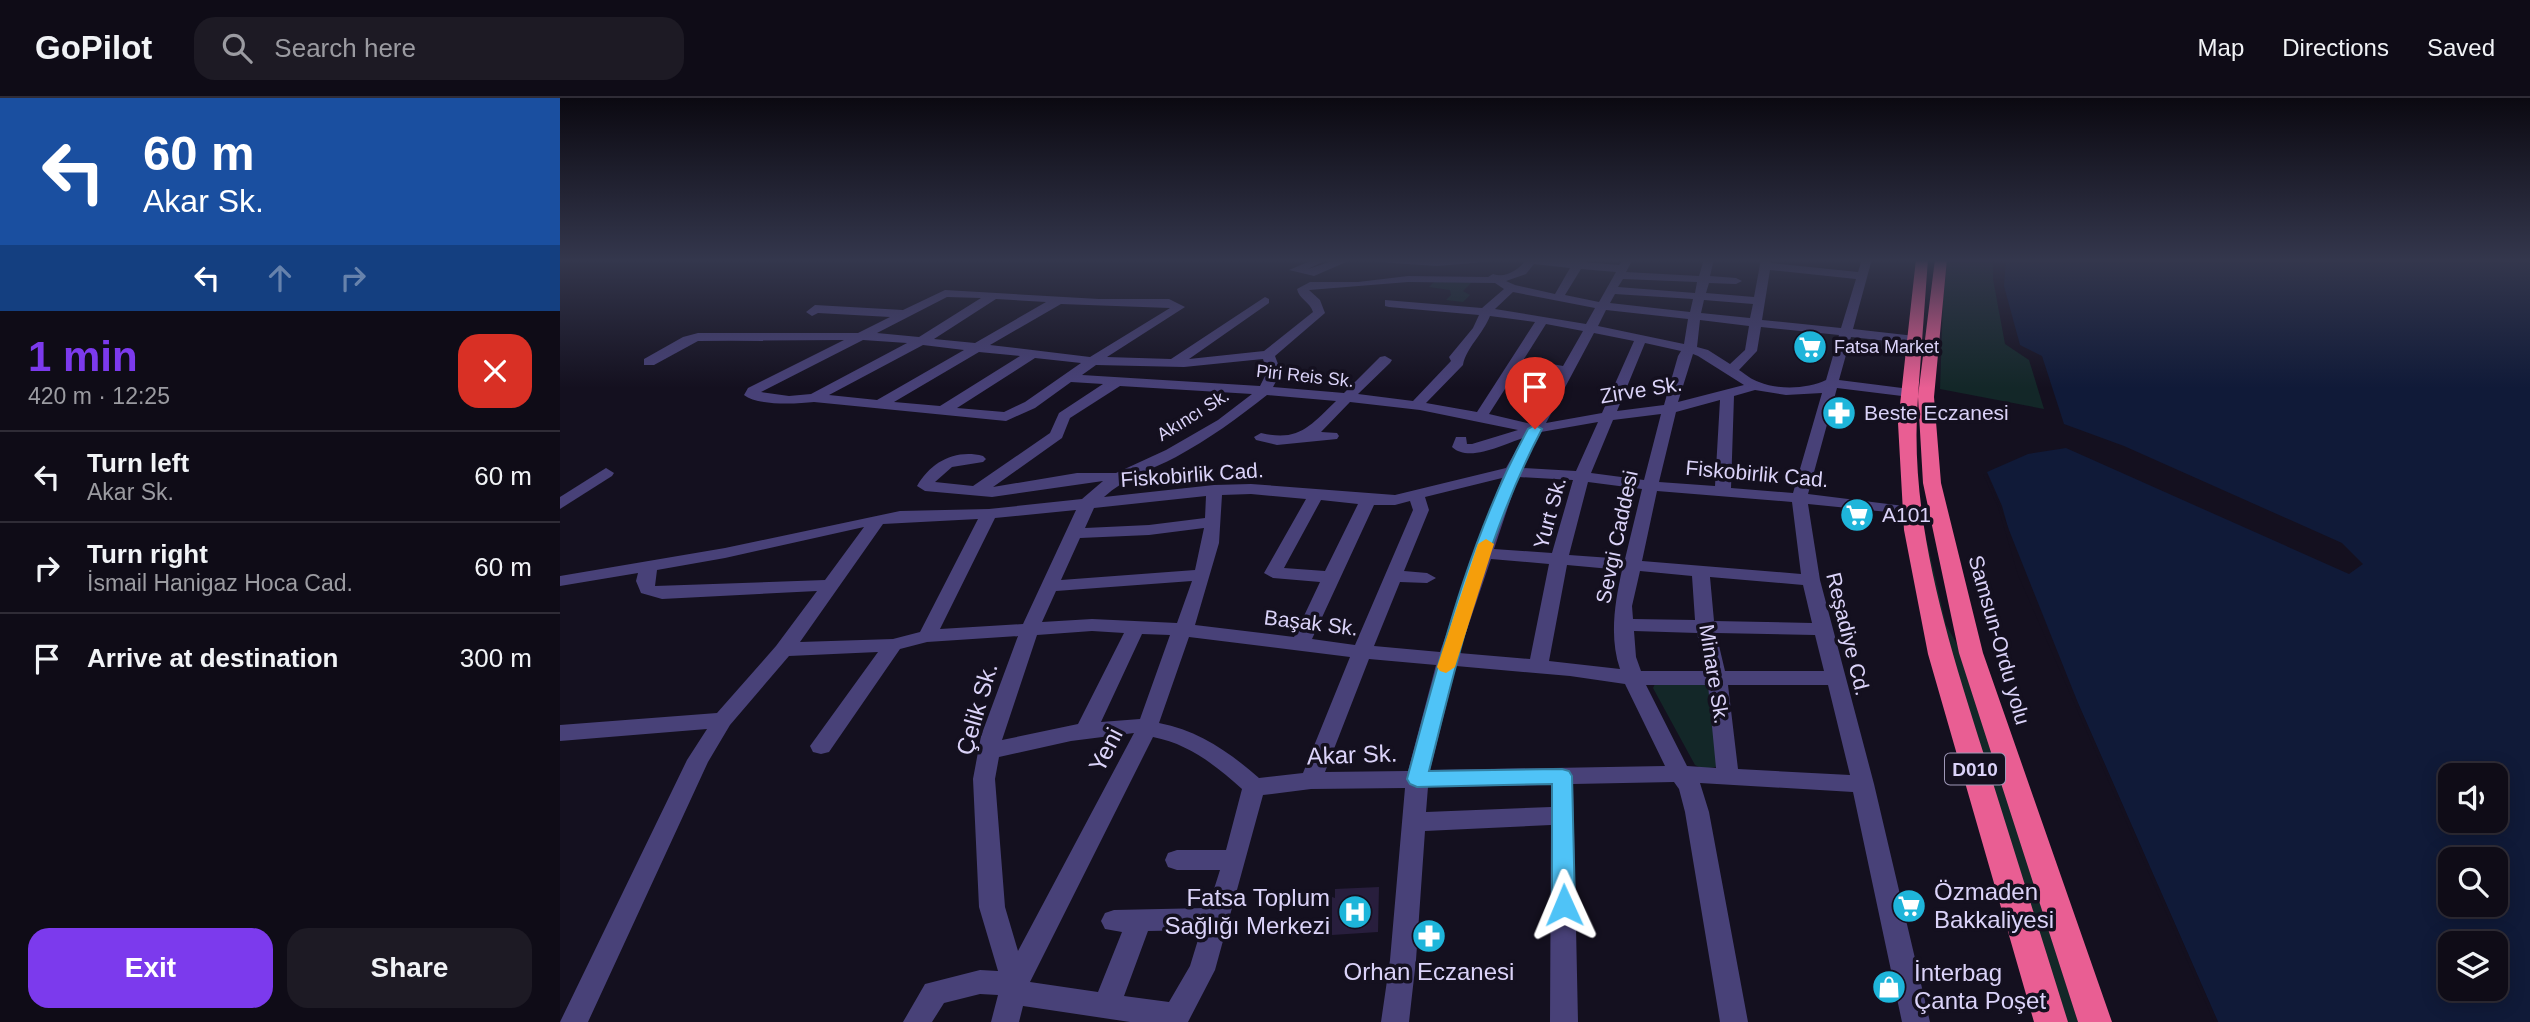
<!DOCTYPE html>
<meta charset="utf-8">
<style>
body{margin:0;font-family:Arial,sans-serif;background:#1d1a24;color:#f1f3f6;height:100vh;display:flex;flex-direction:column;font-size:26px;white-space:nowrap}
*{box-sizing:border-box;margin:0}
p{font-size:23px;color:#9b9ba1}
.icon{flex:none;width:38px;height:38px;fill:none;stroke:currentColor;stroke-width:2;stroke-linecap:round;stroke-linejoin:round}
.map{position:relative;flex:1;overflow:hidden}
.details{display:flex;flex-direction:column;background:#0f0c17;width:560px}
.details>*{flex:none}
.hud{background:#1a4fa0;color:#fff;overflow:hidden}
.controls{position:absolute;left:1878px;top:665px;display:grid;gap:14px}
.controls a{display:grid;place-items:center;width:70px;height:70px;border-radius:14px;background:#0f0c17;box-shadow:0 4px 18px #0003,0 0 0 2px #2f2c36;font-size:35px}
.pin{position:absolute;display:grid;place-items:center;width:60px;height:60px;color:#fff;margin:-72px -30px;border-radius:50% 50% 50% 0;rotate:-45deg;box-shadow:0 0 7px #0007}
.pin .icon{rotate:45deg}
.me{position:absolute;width:77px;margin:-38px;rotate:359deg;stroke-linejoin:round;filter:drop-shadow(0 0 5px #0008)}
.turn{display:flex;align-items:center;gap:24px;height:147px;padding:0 28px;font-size:32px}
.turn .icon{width:91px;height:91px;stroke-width:2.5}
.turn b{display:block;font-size:49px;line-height:60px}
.lanes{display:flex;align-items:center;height:66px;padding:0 28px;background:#0003;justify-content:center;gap:35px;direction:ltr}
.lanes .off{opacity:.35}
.round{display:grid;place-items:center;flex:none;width:74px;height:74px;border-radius:21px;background:#1d1a24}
.summary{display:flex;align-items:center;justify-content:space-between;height:119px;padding:0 28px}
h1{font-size:42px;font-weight:700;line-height:52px;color:#7c3aed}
.button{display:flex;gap:14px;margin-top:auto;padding:14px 28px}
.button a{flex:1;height:80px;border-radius:21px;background:#7c3aed;color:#fff;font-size:28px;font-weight:700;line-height:80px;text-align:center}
.button a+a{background:#1d1a24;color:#f1f3f6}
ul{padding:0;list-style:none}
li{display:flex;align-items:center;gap:21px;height:91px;padding:0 28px;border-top:2px solid #2f2c36}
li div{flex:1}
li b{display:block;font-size:26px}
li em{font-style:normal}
header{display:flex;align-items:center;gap:42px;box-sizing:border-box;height:98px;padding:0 35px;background:#0f0c17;border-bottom:2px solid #2f2c36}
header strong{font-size:33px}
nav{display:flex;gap:38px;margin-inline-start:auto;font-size:24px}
.search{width:490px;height:63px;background:#1d1a24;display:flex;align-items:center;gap:18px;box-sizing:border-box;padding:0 24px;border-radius:21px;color:#9b9ba1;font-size:26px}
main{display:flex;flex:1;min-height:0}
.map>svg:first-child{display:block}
</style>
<header>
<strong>GoPilot</strong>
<div class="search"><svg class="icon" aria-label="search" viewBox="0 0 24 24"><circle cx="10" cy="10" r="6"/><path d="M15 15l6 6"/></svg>Search here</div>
<nav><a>Map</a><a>Directions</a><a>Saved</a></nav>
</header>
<main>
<section class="details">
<div class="hud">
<div class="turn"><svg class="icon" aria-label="left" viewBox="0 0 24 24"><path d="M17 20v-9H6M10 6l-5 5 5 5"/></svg><div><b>60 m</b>Akar Sk.</div></div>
<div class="lanes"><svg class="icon" aria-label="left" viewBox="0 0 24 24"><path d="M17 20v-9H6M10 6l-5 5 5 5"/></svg><svg class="icon off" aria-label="ahead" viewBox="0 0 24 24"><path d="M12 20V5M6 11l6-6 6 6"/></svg><svg class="icon off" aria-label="right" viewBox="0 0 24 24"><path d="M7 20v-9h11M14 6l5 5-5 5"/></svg></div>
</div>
<div class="summary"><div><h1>1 min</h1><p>420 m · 12:25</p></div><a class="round" style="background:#d93025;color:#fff"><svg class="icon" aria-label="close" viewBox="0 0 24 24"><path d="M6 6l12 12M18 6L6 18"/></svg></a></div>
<ul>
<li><svg class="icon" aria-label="left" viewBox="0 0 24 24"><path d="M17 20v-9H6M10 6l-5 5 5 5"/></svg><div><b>Turn left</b><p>Akar Sk.</p></div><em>60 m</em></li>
<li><svg class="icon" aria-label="right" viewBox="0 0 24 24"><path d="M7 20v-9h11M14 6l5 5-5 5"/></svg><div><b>Turn right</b><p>İsmail Hanigaz Hoca Cad.</p></div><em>60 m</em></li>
<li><svg class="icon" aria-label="arrive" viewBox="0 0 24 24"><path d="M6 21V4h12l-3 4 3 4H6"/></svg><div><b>Arrive at destination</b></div><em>300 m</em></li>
</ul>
<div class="button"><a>Exit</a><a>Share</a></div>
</section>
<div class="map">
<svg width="1970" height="924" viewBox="0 0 1970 924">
<rect width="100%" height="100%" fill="#14101f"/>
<g fill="#132728">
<path d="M1388,161H1433V181L1445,246L1469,262L1484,311L1380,291L1383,201Z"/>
<path d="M876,182L912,184L903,193L910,197L903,204L886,202L891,197L890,192L869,189Z"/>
<path d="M1365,435L1386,527L1397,546L1421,618L1518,924H1507L1385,535L1363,445Z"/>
<path d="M1147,584L1162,668L1143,671L1135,667L1093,590L1095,586Z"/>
</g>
<path fill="#101a38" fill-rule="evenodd" d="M1446,161H1970V924H1658L1461,476L1442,408L1427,374L1468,356L1506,350L1789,476L1803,466L1782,445L1564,348L1504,326L1482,258L1460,247L1444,188ZM1890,677H1936V723H1890ZM1890,761H1936V807H1890ZM1890,845H1936V891H1890Z"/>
<path fill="#14101f" d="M1423,376L1427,377L1518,605L1658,924H1654L1458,477L1438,409Z"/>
<path fill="#281e3d" d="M819,789L818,834L772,837V799L775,800V791Z"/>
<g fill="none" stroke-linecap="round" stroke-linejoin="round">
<g fill="#484178" fill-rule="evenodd">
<path d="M755,161H769L748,171L779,161H793L754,178L729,172Z"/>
<path d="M814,161H929L924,164L877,168L819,164Z"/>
<path d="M967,161L1014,163L1016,161H1026L1024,164L1059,167L1063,161H1073L1066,174L1139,178L1144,161H1154L1150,178L1176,180L1182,183L1176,186L1149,185L1146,195L1194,199L1201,161H1211V165L1298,174L1302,161H1312L1293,231L1355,238L1361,242L1355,246L1291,239L1279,282L1350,291L1357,295L1350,299L1277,290L1248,396L1352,409L1358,411L1360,414L1358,417L1248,406L1260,482L1314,686L1370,924H1342L1293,694L1140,685L1149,714L1188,924H1160L1125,714L1119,691L1114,684L1013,686L1018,924H990L991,727L865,733L856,862L849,924H821L830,862L845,690L751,691L703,697L655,872L628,924H570L463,908L459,924H431L438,897L420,896L384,905L372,924H343L365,886L420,872L438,873L419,809L413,681L421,638L458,538L367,544L340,551L269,654L261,656L253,654L250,648L318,554L229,558L170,627L148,664L28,924H0L127,662L147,631L0,643V627L157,615L216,548L257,493L102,501L81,495L76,483L78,475L0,488V478L165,450L340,413L429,411L522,401L543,383L432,399L365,393L357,388C371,364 395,351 423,358L426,361L423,364L392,369L375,384L413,388L490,335L499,315L543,286L511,284L475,310L446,323L254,304C236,306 198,308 184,297L188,290L284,242L138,243L94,267H84V261L123,239L138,235H298L330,219L258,215L252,218L246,214L255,207L343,212L385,192L539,201H609L625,209L547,259L611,261L705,199L709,201V205L629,261L704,253L753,214C750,204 739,201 737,191L750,184H798L848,178L928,179L933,176C946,181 959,171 967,161ZM974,166L1010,170L995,196L955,187L946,183L966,176ZM1021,171L1056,174L1039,204L1005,197ZM1210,172L1296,181L1281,230L1202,222ZM1063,181L1137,184L1135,195L1058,189ZM848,184L935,185L944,191L922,210L825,202V208L829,209L919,217L913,230L889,259L891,263L853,303L798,296L830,265L832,262L825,258L820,259L784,295L713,289L721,274L715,258L765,215L760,202L749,192ZM953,194L1035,210L1026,226L935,211ZM1055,196L1133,201L1130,214L1050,205ZM387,199L421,200L359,239L317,235ZM436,201L486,204L415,245L374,241ZM1144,202L1193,206L1190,220L1141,215ZM501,206L610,210L530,259L430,247ZM1046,212L1128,221L1124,246L1038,228ZM930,218L975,224L917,314L866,305L903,267C906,250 923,236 930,218ZM1140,222L1189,228L1185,252L1170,266L1148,252L1137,249ZM986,226L1023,233L1003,268L964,261ZM1201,229L1279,237L1266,282C1248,291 1218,292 1199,284C1192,282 1185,276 1179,272L1197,253ZM1034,235L1074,243L1042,315L986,325ZM303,242L347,245L251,296L229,298L201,294ZM1085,245L1121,253L1118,258L1104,307L1057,313ZM363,247L404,252L317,302L269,297ZM419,254L460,258L380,308L334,304ZM1133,256L1138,258L1184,287L1118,304ZM475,260L521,265L465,304L444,314L397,310ZM703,261L707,274L700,288L522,277L536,267L624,269ZM959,269L999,276L971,326L929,316ZM560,288L692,296L658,322L606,352L556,375H517L433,389L502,340L510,320ZM1195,292L1226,297L1262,295L1233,395L1171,390L1174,298ZM707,297L776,303C750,328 739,344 701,335L694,339L696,342L717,347L777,341L779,338L777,335L761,334L790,304L860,312L958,332L912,346H907L906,339H896L892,349C909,365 944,346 963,340L946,370L835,397L691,386L654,387L544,399C565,380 591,372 616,359C649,341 678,320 707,297ZM1160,302L1155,388L1099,384L1116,314ZM1101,316L1084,382L1031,375L1053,322ZM1038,324L1016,373L962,370L981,334ZM958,379L1013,382L992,455L934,451ZM942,380L880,554L814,548L840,484L867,485L876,480L867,475L844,473L869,412L865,399ZM1028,384L1082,391L1065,461L1009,457ZM1097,393L1232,404L1241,476L1082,463ZM691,396L746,401L704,475L713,480L760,484L734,539L635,527L659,445L662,397ZM646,398L645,420L589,427L525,430L534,410ZM761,402L798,406L765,473L724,470ZM850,403L853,412L795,547L752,541L814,407H835ZM516,412L463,526L380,531L435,420ZM418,421L360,534L333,541L240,544L323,426ZM304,429L265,482L95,488L97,472L165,460ZM644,430L635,472L501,482L520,440L589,437ZM931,461L989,466L970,561L899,555ZM1007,467L1062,472C1055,504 1049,539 1060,571L989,563ZM1080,473L1132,478L1135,522L1073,521L1072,508ZM1150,479L1243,487L1252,525L1154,523ZM632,483L617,525L532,521L482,524L496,493ZM532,533L564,535L518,626L442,642L477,537ZM1074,533L1137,535L1145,573H1081L1076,559ZM1156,535L1255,537L1264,573H1165ZM582,536L610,537L580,621L541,624ZM629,539L790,559L743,675L699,680C668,653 639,633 599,625ZM809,561L876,567L848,673L765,674ZM896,568L1010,578L1065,586L1105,668L870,672ZM1086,587H1148L1156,670L1127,668ZM1168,587H1268L1290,677L1178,671ZM574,635L458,853L445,809L435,681L439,659L511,643ZM593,639C629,646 655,667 682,691L666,752H617L608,755L605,762L608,769L617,772H660L648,810L554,812L545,815L541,823L545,831L562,834L538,894L470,884ZM991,687V709L866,714L868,689ZM641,832L630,868L609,904L564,898L588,833Z"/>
<path d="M46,370L54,375L52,378L0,411V399Z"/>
</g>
<path fill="#e95e93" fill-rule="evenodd" d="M1356,161H1368L1358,298L1375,161H1387L1374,299L1381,385L1423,555L1552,924H1518L1399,555L1363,385L1358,299C1348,424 1390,549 1427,666C1454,752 1481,838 1508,924H1474L1368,556L1344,432L1338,325Z"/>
</g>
<linearGradient id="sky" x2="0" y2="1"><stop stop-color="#0b0911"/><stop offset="0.56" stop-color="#34374d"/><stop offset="1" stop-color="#34374d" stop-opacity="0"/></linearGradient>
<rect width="1970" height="290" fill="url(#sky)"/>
<path fill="#4fc3f7" stroke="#337fa1" stroke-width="2" d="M975,327L982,331C926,437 898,558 869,673L1002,671L1009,673L1012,678L1015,807L1012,814L1004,817L996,814L992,807V686L857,689L850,686L847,681C879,563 909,439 968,331Z"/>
<path fill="#f59e0b" d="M926,441L934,446L895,569L886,575L880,573L877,569L918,446Z"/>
<defs>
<g id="supermarket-disc" transform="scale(1.75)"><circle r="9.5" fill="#1eb5da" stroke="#14101f"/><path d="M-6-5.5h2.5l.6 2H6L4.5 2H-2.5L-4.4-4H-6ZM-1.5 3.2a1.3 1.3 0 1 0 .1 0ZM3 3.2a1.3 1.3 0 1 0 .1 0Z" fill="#fff"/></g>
<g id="pharmacy-disc" transform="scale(1.75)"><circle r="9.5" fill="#1eb5da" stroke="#14101f"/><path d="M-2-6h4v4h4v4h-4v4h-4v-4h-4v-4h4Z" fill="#fff"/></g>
<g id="hospital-disc" transform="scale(1.75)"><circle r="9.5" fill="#1eb5da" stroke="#14101f"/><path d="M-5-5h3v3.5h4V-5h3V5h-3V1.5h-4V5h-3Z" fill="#fff"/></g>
<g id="shop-disc" transform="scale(1.75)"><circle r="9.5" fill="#1eb5da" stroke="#14101f"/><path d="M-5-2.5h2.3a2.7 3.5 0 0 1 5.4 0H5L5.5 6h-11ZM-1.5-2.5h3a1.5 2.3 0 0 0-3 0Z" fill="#fff"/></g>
</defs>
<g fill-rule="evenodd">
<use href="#supermarket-disc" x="1250" y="249"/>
<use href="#pharmacy-disc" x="1279" y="315"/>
<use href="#supermarket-disc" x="1297" y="417"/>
<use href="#supermarket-disc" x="1349" y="808"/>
<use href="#hospital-disc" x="795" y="814"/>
<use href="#pharmacy-disc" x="869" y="838"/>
<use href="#shop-disc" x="1329" y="889"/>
</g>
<g text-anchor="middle" stroke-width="7" stroke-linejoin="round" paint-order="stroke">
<g font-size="18" fill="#dbd3f9" stroke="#14101f" text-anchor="start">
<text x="1274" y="255">Fatsa Market</text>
</g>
<g font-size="18" fill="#dbd3f9" stroke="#14101f">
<text transform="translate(745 278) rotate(6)" y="6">Piri Reis Sk.</text>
<text transform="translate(633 317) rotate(-32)" y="6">Akıncı Sk.</text>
</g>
<rect fill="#14101f" stroke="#9f98b8" stroke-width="2" x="1385" y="655.5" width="60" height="31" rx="5"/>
<g font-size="19" font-weight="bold" fill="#dbd3f9">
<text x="1415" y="678">D010</text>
</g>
<g font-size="21" fill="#dbd3f9" stroke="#14101f">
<text transform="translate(1081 292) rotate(-9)" y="7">Zirve Sk.</text>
<text transform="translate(1197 376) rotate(5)" y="7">Fiskobirlik Cad.</text>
<text transform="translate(632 377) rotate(-4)" y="7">Fiskobirlik Cad.</text>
<text transform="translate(990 415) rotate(-75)" y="7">Yurt Sk.</text>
<text transform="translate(1057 439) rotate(-78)" y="7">Sevgi Caddesi</text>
<text transform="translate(751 525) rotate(7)" y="7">Başak Sk.</text>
<text transform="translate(1288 536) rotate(76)" y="7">Reşadiye Cd.</text>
<text transform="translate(1439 542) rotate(74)" y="7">Samsun-Ordu yolu</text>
<text transform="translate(1154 576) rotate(81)" y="7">Minare Sk.</text>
</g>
<g font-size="21" fill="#dbd3f9" stroke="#14101f" text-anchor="start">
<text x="1304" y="322">Beste Eczanesi</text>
<text x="1322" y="424">A101</text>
</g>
<g font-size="24" fill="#dbd3f9" stroke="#14101f">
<text transform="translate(417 611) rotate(-74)" y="8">Çelik Sk.</text>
<text transform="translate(546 652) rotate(-63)" y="8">Yeni</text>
<text transform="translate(792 657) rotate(-2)" y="8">Akar Sk.</text>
</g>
<g font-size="24" fill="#dbd3f9" stroke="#14101f" text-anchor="start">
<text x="1374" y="802">Özmaden<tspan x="1374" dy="28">Bakkaliyesi</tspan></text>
<text x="770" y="808" text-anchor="end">Fatsa Toplum<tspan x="770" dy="28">Sağlığı Merkezi</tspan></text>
<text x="869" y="882" text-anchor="middle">Orhan Eczanesi</text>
<text x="1354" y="883">İnterbag<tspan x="1354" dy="28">Çanta Poşet</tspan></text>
</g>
</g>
</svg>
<div class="controls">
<a><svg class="icon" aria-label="sound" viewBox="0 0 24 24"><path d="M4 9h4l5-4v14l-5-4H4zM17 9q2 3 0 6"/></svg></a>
<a><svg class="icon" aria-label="search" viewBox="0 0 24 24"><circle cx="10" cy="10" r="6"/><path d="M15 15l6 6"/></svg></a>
<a><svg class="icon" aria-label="layers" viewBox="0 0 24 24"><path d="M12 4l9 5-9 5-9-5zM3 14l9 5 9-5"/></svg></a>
</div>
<div class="pin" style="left:975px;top:331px;background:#d93025"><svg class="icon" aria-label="arrive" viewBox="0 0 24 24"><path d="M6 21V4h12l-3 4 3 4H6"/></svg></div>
<svg class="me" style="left:1004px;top:807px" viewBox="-20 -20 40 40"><path d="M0-17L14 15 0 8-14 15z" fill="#4fc3f7" stroke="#fff" stroke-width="4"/></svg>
</div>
</main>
